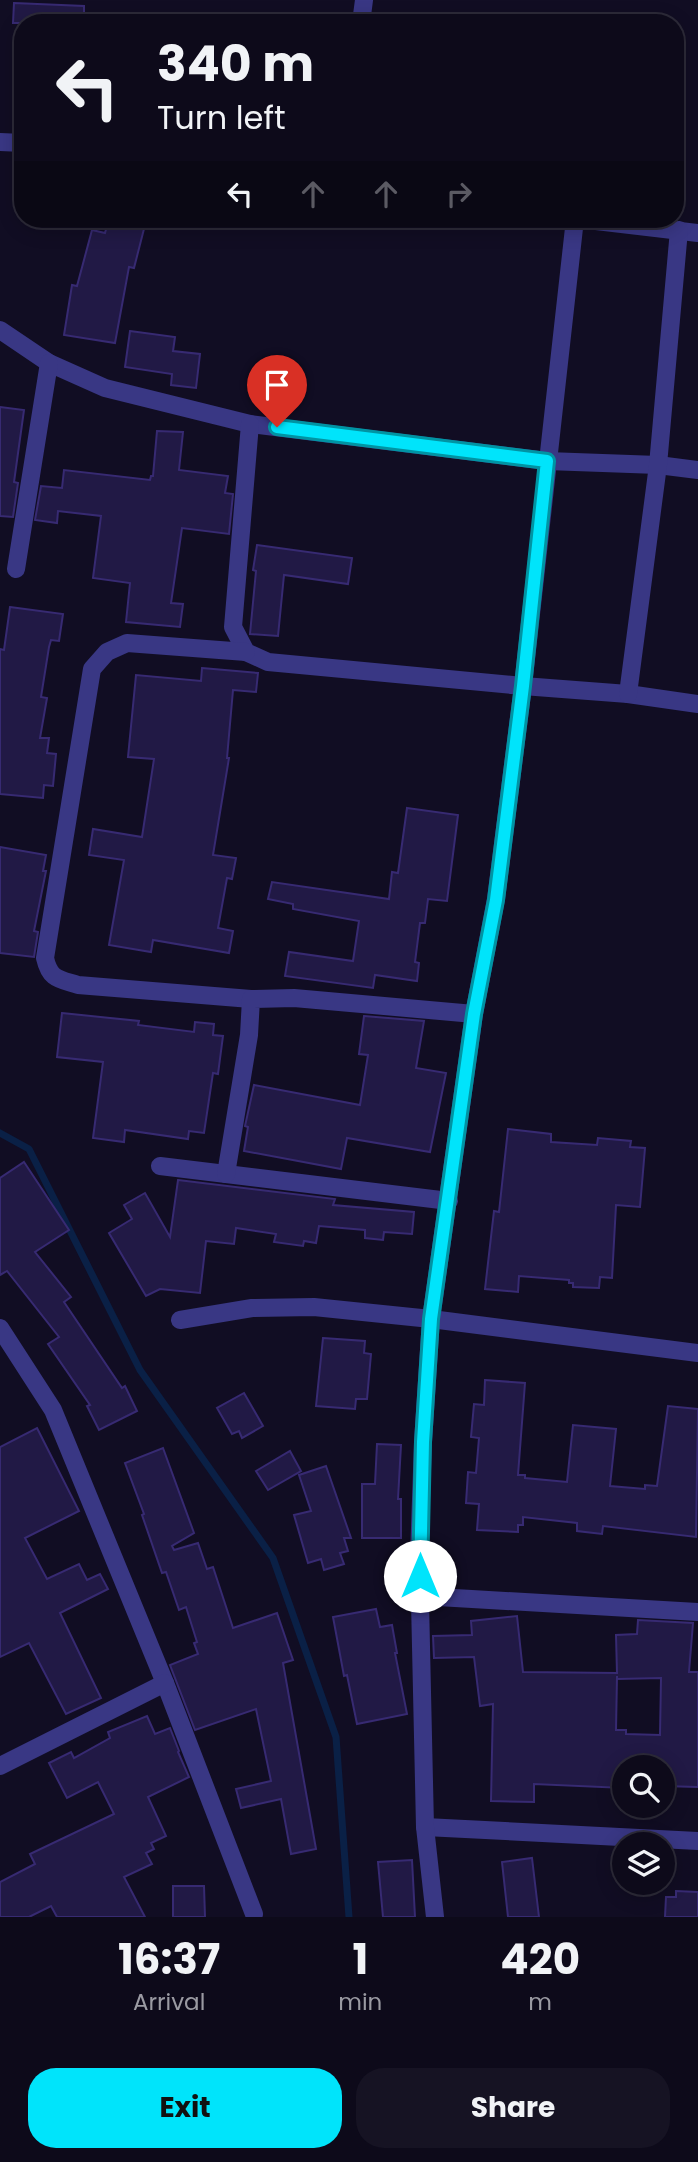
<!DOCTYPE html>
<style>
body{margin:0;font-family:Poppins,sans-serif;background:#161323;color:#f1f3f6;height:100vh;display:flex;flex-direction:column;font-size:26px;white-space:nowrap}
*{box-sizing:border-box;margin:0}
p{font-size:23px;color:#9a9aa2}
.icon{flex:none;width:38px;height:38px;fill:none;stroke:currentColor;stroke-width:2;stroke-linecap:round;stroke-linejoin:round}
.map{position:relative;height:1917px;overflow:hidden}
.details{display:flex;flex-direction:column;background:#0d0a1a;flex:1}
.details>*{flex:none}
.hud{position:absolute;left:14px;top:14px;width:670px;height:214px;border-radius:28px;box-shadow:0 4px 18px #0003,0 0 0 2px #2d2b39;background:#0d0a1a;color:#f1f3f6;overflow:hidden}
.tools{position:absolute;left:612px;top:1755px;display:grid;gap:14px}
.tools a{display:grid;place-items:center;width:63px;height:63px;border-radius:50%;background:#0d0a1a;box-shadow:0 4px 18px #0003,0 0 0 2px #2d2b39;font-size:35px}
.pin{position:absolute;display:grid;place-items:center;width:60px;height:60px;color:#fff;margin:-72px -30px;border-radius:50% 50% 50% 0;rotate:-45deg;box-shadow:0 0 7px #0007}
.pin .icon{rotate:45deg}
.me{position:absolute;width:77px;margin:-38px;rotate:0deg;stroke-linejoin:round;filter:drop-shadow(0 0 5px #0008)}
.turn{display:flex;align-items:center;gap:24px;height:147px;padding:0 28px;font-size:32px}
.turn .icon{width:91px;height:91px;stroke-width:2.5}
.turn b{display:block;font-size:49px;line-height:60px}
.lanes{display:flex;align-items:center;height:66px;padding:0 28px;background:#0003;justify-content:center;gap:35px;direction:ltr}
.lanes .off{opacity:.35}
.eta{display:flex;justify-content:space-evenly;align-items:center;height:119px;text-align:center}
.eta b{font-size:42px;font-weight:700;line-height:49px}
.button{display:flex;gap:14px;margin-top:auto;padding:14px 28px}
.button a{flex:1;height:80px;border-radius:28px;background:#00e4fb;color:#111;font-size:28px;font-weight:700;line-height:80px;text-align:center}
.button a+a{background:#161323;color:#f1f3f6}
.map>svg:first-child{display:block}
</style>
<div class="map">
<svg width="698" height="1917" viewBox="0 0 698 1917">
<rect width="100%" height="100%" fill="#110d23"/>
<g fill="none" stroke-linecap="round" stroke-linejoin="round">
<path stroke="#0a2046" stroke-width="7" d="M0,1133L29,1149L140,1370L273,1558L336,1737L349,1917"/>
</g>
<g fill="#211945" stroke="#372a72" stroke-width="2" fill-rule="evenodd">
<path d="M14,3L84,6V23H13Z"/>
<path d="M109,219H122L145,225L134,268L129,267L115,343L64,335L72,285L77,286L92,230L105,233Z"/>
<path d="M130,331L175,337L173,351L200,354L196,388L171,385L172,374L125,367Z"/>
<path d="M0,407L24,410L14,482L18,483L13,517L0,516Z"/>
<path d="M157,431L183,432L179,470L228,476L225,493L233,494L229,534L182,528L171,603L183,604L180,627L126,622L130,583L93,578L101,516L58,511L57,523L35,520L41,486L62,488L64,470L150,480L151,476H153Z"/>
<path d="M257,545L352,558L348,584L284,575L278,636L250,634L256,571L253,570Z"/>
<path d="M10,607L63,614L59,641L51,640L49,647L41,697L47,698L40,738H49L47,753L56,754L53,786L44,785L43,798L0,794V649L4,650Z"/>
<path d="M202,668L258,673L256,692L233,690L227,758H229L213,855L236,858L232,879L227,878L218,928L233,931L229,953L153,940L151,952L109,945L124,860L89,855L93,829L142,837L154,759L128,757L136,675L201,681Z"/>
<path d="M407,808L458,815L447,901L428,899L425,923H420L415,962L419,963L417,981L375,975L373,988L285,976L289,952L353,961L359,921L293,909V904L268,899L272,882L389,899L392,872L398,873Z"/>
<path d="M0,847L46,855L43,871H46L34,931L38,932L34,957L0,953Z"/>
<path d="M62,1013L139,1021L138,1025L194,1032L195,1022L214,1024L213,1035L223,1036L218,1074L213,1073L204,1133L189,1131L188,1139L125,1130L124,1142L93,1138L103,1062L57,1057Z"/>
<path d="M364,1016L424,1021L416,1068L446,1073L430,1152L347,1138L341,1169L244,1151L248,1127L245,1126L254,1085L360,1105L368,1055L359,1054Z"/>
<path d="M508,1129L551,1134V1142L597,1145L598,1138L631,1141L630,1147L645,1148L640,1207L616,1205L612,1278L600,1277L599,1288L573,1287V1283H569V1280L519,1276L518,1292L485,1289L494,1211L499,1212Z"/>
<path d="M24,1162L69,1230L35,1252L71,1297L64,1302L122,1388L125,1386L137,1411L99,1430L87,1406L90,1405L48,1344L59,1337L7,1271L0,1275V1178Z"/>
<path d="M178,1180L335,1199L333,1205L414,1212L412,1234L384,1232L383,1240L365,1238V1230L319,1226L316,1243L304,1241L303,1246L274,1242L276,1234L236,1228L234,1244L206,1241L200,1293L160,1289L146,1296L109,1233L132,1219L124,1205L145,1193L170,1237Z"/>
<path d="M323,1338L365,1341L364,1353L371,1354L367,1399H356L355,1409L316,1406Z"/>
<path d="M485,1380L525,1383L518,1475H525V1478L567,1482L573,1425L616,1429L610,1486L645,1489V1485L657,1486L668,1406L698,1409L696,1537L603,1526L602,1534L577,1531V1523L523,1517V1525H518V1532L477,1530L479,1504L466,1503L468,1472L476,1473L479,1438L471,1437L474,1404L484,1405Z"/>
<path d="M244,1393L263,1426L242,1438L239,1431L232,1434L217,1408Z"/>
<path d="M37,1428L79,1511L25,1538L47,1579L79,1564L87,1580L100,1574L108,1589L60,1613L101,1698L66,1714L29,1643L0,1657V1447Z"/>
<path d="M377,1444L401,1445L398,1499H401V1538H362V1484H375Z"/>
<path d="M163,1448L194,1533L172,1546L174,1550L198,1543L207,1569L213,1567L233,1628L277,1613L293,1660L283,1663L316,1849L291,1854L281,1799L241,1808L236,1789L271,1781L256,1709L195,1730L170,1665L198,1654L194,1643L197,1642L186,1607L179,1610L166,1572L162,1573L142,1515L144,1514L125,1463Z"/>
<path d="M290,1451L301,1471L268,1490L256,1471Z"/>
<path d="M326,1466L351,1538H344L348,1551L340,1553L344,1564L324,1570L321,1559L308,1563L294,1515L311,1511L299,1475Z"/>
<path d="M376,1609L380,1627L392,1625L397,1653H395L407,1714L357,1724L347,1675L344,1676L333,1617Z"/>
<path d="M517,1616L523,1672L617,1673L616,1635L637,1634L638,1620L693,1623L689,1672H698V1787L663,1786V1768H625L624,1788L534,1784V1802L491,1801L493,1704L480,1706L474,1657L434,1658L433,1636L472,1635L471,1621ZM617,1676V1679L661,1678L660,1735L626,1734V1730H616Z"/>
<path d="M147,1716L155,1734L170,1728L179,1751L178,1752L189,1777L148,1797L166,1836L151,1843L154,1849L146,1853L152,1864L124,1877L145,1917H57L51,1906L29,1917H0V1882L35,1864L30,1854L114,1814L98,1782L67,1798L49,1763L71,1752L74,1758L110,1738L108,1732Z"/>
<path d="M532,1858L539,1917H508L502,1862Z"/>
<path d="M412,1860L415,1917H383L378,1862Z"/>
<path d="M173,1886H204L205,1917H173Z"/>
<path d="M676,1891L698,1892V1917H665L666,1897H676Z"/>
</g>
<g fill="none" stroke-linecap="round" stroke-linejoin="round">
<g stroke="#393784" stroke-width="18">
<path d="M361,23L364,0"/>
<path d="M0,142L23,143"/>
<path d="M579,219L698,233"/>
<path d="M0,330L49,363L105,388L250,424L547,461L658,465L698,470"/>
<path d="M250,424L233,627L246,652L268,662L523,686L628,694L698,704"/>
<path d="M16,569L49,363"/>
<path d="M246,652L127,643L107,652L92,669L45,958C50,980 59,979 78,985L251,999"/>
<path d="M628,694L658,465L679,230"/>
<path d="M160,1166L449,1201"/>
<path d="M226,1174L249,1035L251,999L294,998L474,1014"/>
<path d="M180,1320L252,1308L314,1307L431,1319L698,1353"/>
<path d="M0,1328L53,1410L165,1683L254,1914"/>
<path d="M421,1596L698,1612"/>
<path d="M0,1766L165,1683"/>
<path d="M425,1827L698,1841"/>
<path d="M435,1917L425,1827L419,1556L423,1442L431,1319L474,1014L496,899L523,686L575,219"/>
</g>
</g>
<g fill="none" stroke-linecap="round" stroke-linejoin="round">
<g stroke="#0094a3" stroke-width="18">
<path id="route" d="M277,427L547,461L523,686L496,900L474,1014L431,1319L423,1442L420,1576"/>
</g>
<use href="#route" stroke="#00e4fb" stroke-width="12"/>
</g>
</svg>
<div class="tools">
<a><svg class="icon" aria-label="search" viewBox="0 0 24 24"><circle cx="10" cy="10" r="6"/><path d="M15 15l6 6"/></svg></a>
<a><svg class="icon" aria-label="layers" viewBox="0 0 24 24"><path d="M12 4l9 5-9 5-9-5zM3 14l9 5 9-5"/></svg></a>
</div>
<div class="pin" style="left:277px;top:427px;background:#d93025"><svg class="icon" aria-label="arrive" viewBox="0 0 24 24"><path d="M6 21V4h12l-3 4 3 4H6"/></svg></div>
<svg class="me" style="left:420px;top:1576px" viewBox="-20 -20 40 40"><circle r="19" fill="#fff"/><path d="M0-13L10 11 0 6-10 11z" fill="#00e4fb"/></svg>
<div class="hud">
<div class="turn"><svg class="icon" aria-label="left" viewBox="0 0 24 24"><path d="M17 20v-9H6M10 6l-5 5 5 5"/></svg><div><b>340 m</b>Turn left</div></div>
<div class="lanes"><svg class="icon" aria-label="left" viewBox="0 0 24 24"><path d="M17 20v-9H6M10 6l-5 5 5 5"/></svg><svg class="icon off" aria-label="ahead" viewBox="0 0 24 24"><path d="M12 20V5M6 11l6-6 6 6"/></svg><svg class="icon off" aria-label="ahead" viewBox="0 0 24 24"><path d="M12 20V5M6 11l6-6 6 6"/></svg><svg class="icon off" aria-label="right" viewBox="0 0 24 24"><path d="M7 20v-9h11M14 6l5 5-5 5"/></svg></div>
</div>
</div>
<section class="details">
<div class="eta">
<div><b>16:37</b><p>Arrival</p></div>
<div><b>1</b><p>min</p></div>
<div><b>420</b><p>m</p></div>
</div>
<div class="button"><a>Exit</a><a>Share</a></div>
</section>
